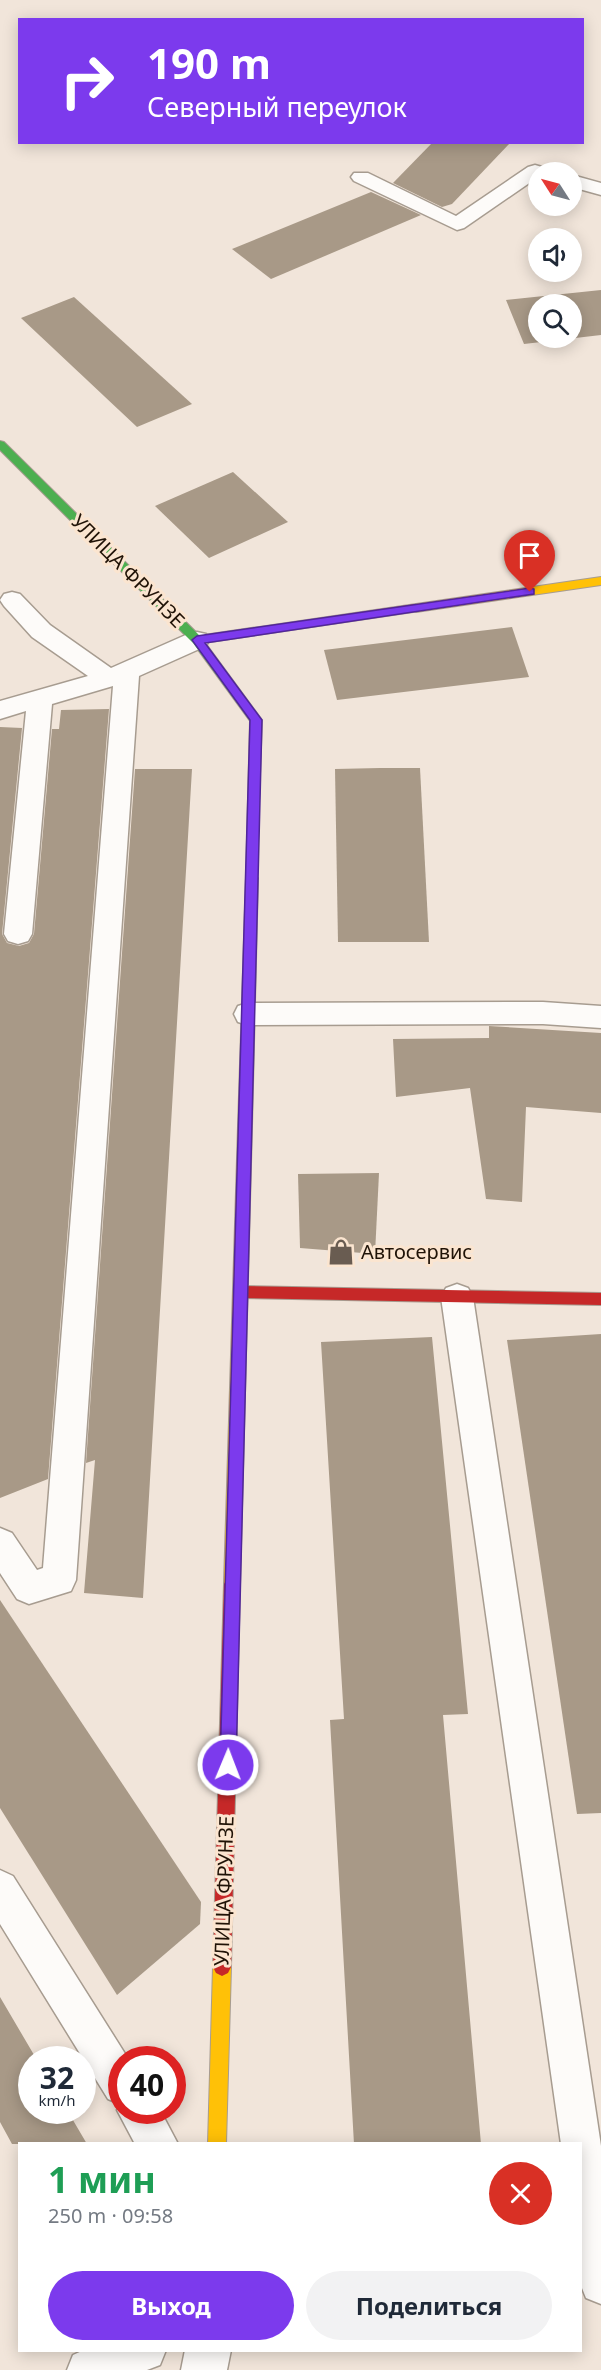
<!DOCTYPE html>
<html lang="ru">
<meta charset="utf-8">
<style>
body{margin:0;font-family:"Noto Sans",sans-serif;background:#f2f2f3;color:#1f2937;height:100vh;display:flex;flex-direction:column;font-size:22px;white-space:nowrap}
*{box-sizing:border-box;margin:0}
p{font-size:20px;color:#747a83}
.icon{flex:none;width:33px;height:33px;fill:none;stroke:currentColor;stroke-width:2;stroke-linecap:round;stroke-linejoin:round}
.map{position:relative;flex:1;overflow:hidden}
.sheet{position:absolute;left:18px;top:2142px;width:564px;height:210px;display:flex;flex-direction:column;background:#fff;border-radius:0px;box-shadow:0 3px 15px #0003}
.sheet>*{flex:none}
.banner{position:absolute;left:18px;top:18px;width:566px;height:126px;border-radius:0px;box-shadow:0 3px 15px #0003;background:#7c3aed;color:#fff;overflow:hidden}
.needle{width:39px;rotate:306deg}
.buttons{position:absolute;left:528px;top:162px;display:grid;gap:12px}
.buttons a{display:grid;place-items:center;width:54px;height:54px;border-radius:50%;background:#fff;box-shadow:0 3px 15px #0003;font-size:30px}
.speed{position:absolute;left:18px;top:2046px;display:flex;gap:12px;font-size:30px;font-weight:700;text-align:center}
.speed>*{display:grid;place-content:center;width:78px;height:78px;border-radius:50%;background:#fff;box-shadow:0 3px 15px #0003;line-height:1}
.speed small{font-size:15px;font-weight:400}
.speed .limit{border:9px solid #d22;background:#fff;color:#111}
.pin{position:absolute;display:grid;place-items:center;width:51px;height:51px;color:#fff;margin:-62px -26px;border-radius:50% 50% 50% 0;rotate:-45deg;box-shadow:0 0 6px #0007}
.pin .icon{rotate:45deg}
.me{position:absolute;width:66px;margin:-33px;rotate:1deg;stroke-linejoin:round;filter:drop-shadow(0 0 4px #0008)}
.turn{display:flex;align-items:center;gap:21px;height:126px;padding:0 30px;font-size:27px}
.turn .icon{width:78px;height:78px;stroke-width:2.5}
.turn b{display:block;font-size:42px;line-height:51px}
.round{display:grid;place-items:center;flex:none;width:63px;height:63px;border-radius:32px;background:#f2f2f3}
.headline{display:flex;align-items:center;justify-content:space-between;height:102px;padding:0 30px}
h1{font-size:36px;font-weight:700;line-height:45px;color:#1e9e55}
.button{display:flex;gap:12px;margin-top:auto;padding:12px 30px}
.button a{flex:1;height:69px;border-radius:36px;background:#7c3aed;color:#fff;font-size:24px;font-weight:700;line-height:69px;text-align:center}
.button a+a{background:#f2f2f3;color:#1f2937}
.map>svg:first-child{display:block}
</style>
<div class="map">
<svg width="601" height="2370" viewBox="0 0 601 2370">
<rect width="100%" height="100%" fill="#f1e5da"/>
<g fill="#a89987" fill-rule="evenodd">
<path d="M433,142H511L452,204L442,207L393,183Z"/>
<path d="M371,192L421,215L271,279L232,249Z"/>
<path d="M601,290V335L524,344L506,300ZM538,304H572V338H538Z"/>
<path d="M74,297L192,404L137,427L21,318Z"/>
<path d="M233,472L288,522L209,558L155,506Z"/>
<path d="M512,627L529,677L337,700L324,650Z"/>
<path d="M109,709L48,1479L0,1498V727L22,728L2,934L7,943L19,946L29,943L34,934L52,729H59L61,710Z"/>
<path d="M380,768H420L429,942H338L335,769Z"/>
<path d="M135,769H192L143,1598L84,1593L95,1460L86,1463Z"/>
<path d="M489,1026L601,1033V1113L526,1107L522,1202L486,1199L470,1088L396,1097L393,1039L489,1038Z"/>
<path d="M379,1173L375,1254L300,1248L298,1174Z"/>
<path d="M601,1334V1813L577,1814L507,1340Z"/>
<path d="M432,1337L468,1714L443,1715L481,2144H354L330,1720L344,1719L321,1342Z"/>
<path d="M0,1600L201,1902L200,1924L117,1995L0,1808Z"/>
<path d="M0,1997L37,2060H32V2110H67L87,2144H12L0,2122Z"/>
</g>
<g fill="none" stroke-linecap="round" stroke-linejoin="round">
<g stroke="#a79c90" stroke-width="3">
<g id="lane">
<path d="M535,165L542,167L545,171L538,172V177L464,228L457,230L354,181L351,177L354,173H368L456,216L528,167Z"/>
<path d="M572,175L601,183V195L572,187Z"/>
<path d="M12,592L20,594L50,625L111,668L188,634L197,632L206,634L209,640L206,646L139,676L76,1580L71,1591L29,1604L17,1599L0,1573V1528L12,1533L37,1570L43,1568L113,686L52,704L32,934L28,941L18,944L8,941L4,934L26,711L0,719V701L88,676L32,637L4,606L0,600L4,594Z"/>
<path d="M543,1002L601,1006V1028L543,1024L248,1025L238,1022L234,1014L238,1006L248,1003Z"/>
<path d="M457,1284L468,1288L473,1297L601,2146V2304L586,2298L580,2283V2144H561L441,1297L446,1288Z"/>
<path d="M0,1870L13,1876L129,2060H122V2110H160L178,2144H135L117,2110L120,2104L108,2099L0,1924Z"/>
<path d="M84,2350H166L160,2365L147,2370H67L73,2355Z"/>
</g>
</g>
<g stroke="#a79c90" stroke-width="3">
<path id="street" d="M185,2350H231L227,2370H181Z"/>
</g>
<g stroke="#a79c90" stroke-width="2">
<path id="fast" d="M0,441L4,442L201,637L262,720L256,881H248L246,878L250,721L193,643L0,450Z"/>
</g>
<g stroke="#a79c90" stroke-width="2">
<g id="slow">
<path d="M601,577V585L416,612L411,608L416,604Z"/>
<path d="M245,1121L250,1122L252,1126L240,1584L237,1589L232,1591L227,1589L224,1584L238,1126L240,1122Z"/>
<path d="M222,1958L228,1961L231,1967L226,2144H208L213,1967L216,1961Z"/>
</g>
</g>
<g stroke="#a79c90" stroke-width="2">
<g id="jam">
<path d="M416,604L421,608L420,611L197,644L192,640L197,636Z"/>
<path d="M252,874L258,878L252,1126L250,1130H240L238,1126L246,878Z"/>
<path d="M240,1286L601,1293V1305L240,1298L235,1296L233,1292L235,1288Z"/>
<path d="M232,1577L237,1579L240,1584L231,1967L228,1973L222,1976L216,1973L213,1967L224,1584L227,1579Z"/>
</g>
</g>
<use href="#lane" fill="#fdfbf9" fill-rule="evenodd"/>
<use href="#street" fill="#fdfbf9" fill-rule="evenodd"/>
<use href="#fast" fill="#4caf50" fill-rule="evenodd"/>
<use href="#slow" fill="#ffc107" fill-rule="evenodd"/>
<use href="#jam" fill="#c62828" fill-rule="evenodd"/>
</g>
<path fill="#7c3aed" stroke="#51269a" stroke-width="1.5" d="M530,588L534,589V594L205,643L262,720L236,1765L233,1771L228,1773L222,1771L220,1765L250,720L192,640L197,636Z"/>
<defs>
<g id="shop-bare" transform="scale(2.07)"><path d="M-5-2.5h2.3a2.7 3.5 0 0 1 5.4 0H5L5.5 6h-11ZM-1.5-2.5h3a1.5 2.3 0 0 0-3 0Z" fill="#695c51" stroke="#fbe5d0" stroke-width="2.5" paint-order="stroke"/></g>
</defs>
<g fill-rule="evenodd">
<use href="#shop-bare" x="341" y="1252"/>
</g>
<g text-anchor="middle" stroke-width="6" stroke-linejoin="round" paint-order="stroke">
<g font-size="20" fill="#201307" stroke="#fbe5d0">
<text transform="translate(128 571) rotate(45)" y="7">УЛИЦА ФРУНЗЕ</text>
<text transform="translate(224 1891) rotate(-88)" y="7">УЛИЦА ФРУНЗЕ</text>
</g>
<g font-size="20" fill="#201307" stroke="#fbe5d0" text-anchor="start">
<text x="361" y="1259">Автосервис</text>
</g>
</g>
</svg>
<div class="buttons">
<a><svg class="needle" viewBox="-14 -14 28 28"><path d="M0-13l5 13h-10z" fill="#e53935"/><path d="M0 13l5-13h-10z" fill="#747a83"/></svg></a>
<a><svg class="icon" aria-label="sound" viewBox="0 0 24 24"><path d="M4 9h4l5-4v14l-5-4H4zM17 9q2 3 0 6"/></svg></a>
<a><svg class="icon" aria-label="search" viewBox="0 0 24 24"><circle cx="10" cy="10" r="6"/><path d="M15 15l6 6"/></svg></a>
</div>
<div class="speed"><div>32<small>km/h</small></div><div class="limit">40</div></div>
<div class="pin" style="left:530px;top:592px;background:#d93025"><svg class="icon" aria-label="arrive" viewBox="0 0 24 24"><path d="M6 21V4h12l-3 4 3 4H6"/></svg></div>
<svg class="me" style="left:228px;top:1765px" viewBox="-20 -20 40 40"><circle r="17" fill="#7c3aed" stroke="#fff" stroke-width="3"/><path d="M0-11L8 9 0 5-8 9z" fill="#fff"/></svg>
<div class="banner">
<div class="turn"><svg class="icon" aria-label="right" viewBox="0 0 24 24"><path d="M7 20v-9h11M14 6l5 5-5 5"/></svg><div><b>190 m</b>Северный переулок</div></div>
</div>
<section class="sheet">
<div class="headline"><div><h1>1 мин</h1><p>250 m · 09:58</p></div><a class="round" style="background:#d93025;color:#fff"><svg class="icon" aria-label="close" viewBox="0 0 24 24"><path d="M6 6l12 12M18 6L6 18"/></svg></a></div>
<div class="button"><a>Выход</a><a>Поделиться</a></div>
</section>
</div>
